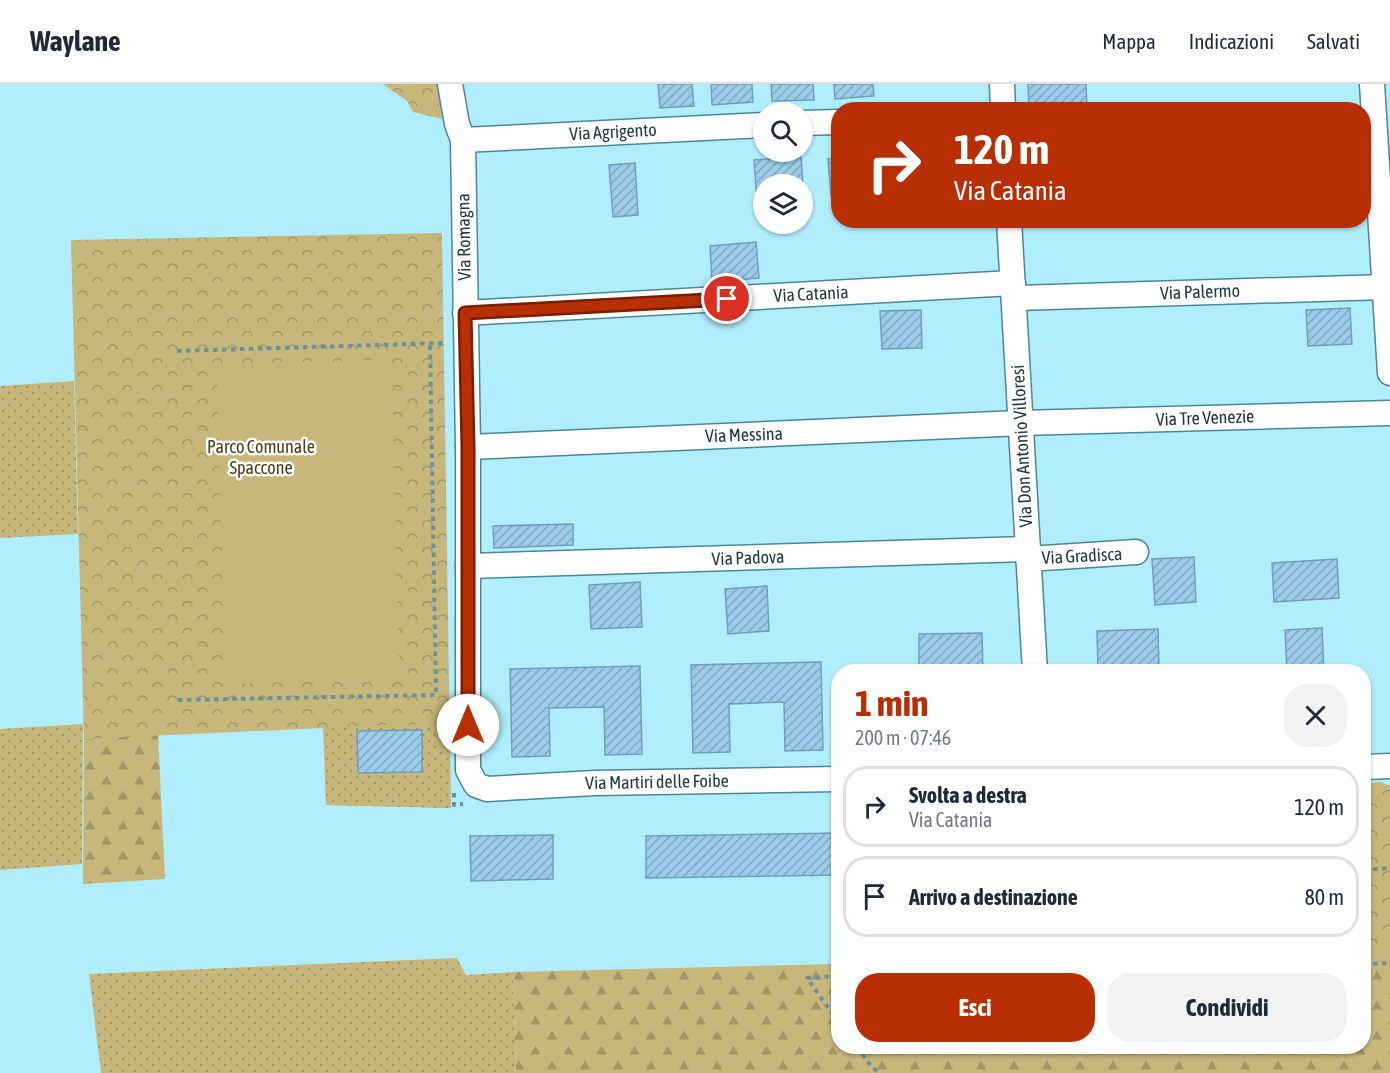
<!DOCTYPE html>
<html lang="it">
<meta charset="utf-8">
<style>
body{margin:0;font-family:"Asap Condensed",sans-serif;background:#f2f2f3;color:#1f2937;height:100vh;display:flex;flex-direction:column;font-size:22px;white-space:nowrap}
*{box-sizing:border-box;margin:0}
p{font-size:20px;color:#747a83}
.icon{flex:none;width:33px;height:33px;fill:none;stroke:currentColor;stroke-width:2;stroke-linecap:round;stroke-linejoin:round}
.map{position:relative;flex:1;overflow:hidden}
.side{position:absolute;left:831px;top:580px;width:540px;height:390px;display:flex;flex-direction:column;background:#fff;border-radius:24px;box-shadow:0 2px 4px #0004}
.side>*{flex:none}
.guide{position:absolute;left:831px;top:18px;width:540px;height:126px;border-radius:24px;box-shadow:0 2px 4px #0004;background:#b82e05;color:#fff;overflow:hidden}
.fabs{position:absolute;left:753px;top:18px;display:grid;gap:12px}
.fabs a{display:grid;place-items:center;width:60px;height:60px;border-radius:50%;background:#fff;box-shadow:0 2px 4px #0004;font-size:30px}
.pin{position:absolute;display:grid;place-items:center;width:51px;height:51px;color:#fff;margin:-26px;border:3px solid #fff;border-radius:50%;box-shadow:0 2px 6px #0007}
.me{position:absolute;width:66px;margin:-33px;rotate:0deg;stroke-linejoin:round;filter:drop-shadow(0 0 4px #0008)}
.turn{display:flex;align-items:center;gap:21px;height:126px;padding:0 24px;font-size:27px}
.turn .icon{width:78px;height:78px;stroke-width:2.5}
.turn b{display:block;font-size:42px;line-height:51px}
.round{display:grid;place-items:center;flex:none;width:63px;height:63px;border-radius:24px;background:#f2f2f3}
.summary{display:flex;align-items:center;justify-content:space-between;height:102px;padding:0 24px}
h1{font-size:36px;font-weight:700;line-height:45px;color:#b82e05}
.cta{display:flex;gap:12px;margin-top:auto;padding:12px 24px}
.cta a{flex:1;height:69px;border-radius:24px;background:#b82e05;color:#fff;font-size:24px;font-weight:700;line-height:69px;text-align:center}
.cta a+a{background:#f2f2f3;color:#1f2937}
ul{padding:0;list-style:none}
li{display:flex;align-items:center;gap:18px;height:81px;margin:0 12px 9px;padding:0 12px;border:3px solid #e0e1e3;border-radius:24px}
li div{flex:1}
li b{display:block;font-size:22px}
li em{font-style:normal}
header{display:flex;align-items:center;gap:36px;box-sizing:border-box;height:84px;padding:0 30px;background:#fff;border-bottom:2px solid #e0e1e3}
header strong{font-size:28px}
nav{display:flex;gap:33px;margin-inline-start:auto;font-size:21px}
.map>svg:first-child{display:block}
</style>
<header>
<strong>Waylane</strong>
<nav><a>Mappa</a><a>Indicazioni</a><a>Salvati</a></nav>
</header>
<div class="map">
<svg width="1390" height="989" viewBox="0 0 1390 989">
<defs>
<pattern id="forest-firs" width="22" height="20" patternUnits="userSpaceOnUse" patternTransform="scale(1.5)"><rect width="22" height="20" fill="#c7b77b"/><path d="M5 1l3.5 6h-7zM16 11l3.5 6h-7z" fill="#a19666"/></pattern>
<pattern id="park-crowns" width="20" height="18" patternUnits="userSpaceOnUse" patternTransform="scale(1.5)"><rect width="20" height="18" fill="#c7b77b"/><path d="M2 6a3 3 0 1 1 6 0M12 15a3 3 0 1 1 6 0" fill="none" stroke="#a19666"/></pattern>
<pattern id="garden-dots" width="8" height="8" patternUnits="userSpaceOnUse" patternTransform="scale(1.5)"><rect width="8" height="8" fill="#c7b77b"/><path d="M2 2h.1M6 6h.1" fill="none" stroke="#a19666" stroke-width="1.8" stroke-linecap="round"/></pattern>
<pattern id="building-hatch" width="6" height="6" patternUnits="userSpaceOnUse" patternTransform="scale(1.5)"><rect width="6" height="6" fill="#9ccce9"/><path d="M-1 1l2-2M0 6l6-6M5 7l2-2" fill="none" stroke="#7fa7be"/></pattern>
</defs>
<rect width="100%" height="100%" fill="#b1eefd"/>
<g fill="url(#forest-firs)">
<path d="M158,650L165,795L83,800L84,655Z"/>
<path d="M1364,866H1390V989H516L513,888L838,880V963H1364Z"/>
</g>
<g fill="url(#park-crowns)">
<path d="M383,0H437L442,35L413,28L407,17Z"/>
<path d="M442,149L451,724L326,721L323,644L84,655L71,156Z"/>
<path d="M1381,698L1390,702V866H1364V699Z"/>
</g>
<g fill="url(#garden-dots)">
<path d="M74,297L78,450L0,454V302Z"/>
<path d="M449,639L451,724L326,721L324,644Z"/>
<path d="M83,640L82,780L0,786V645Z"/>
<path d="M457,874L466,891L513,888L516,989H101L89,890Z"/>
</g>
<path fill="#c7b77b" d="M392,276L399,595L225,600L217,280Z"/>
<g fill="url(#building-hatch)" stroke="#709fba" stroke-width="1.5">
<path d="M658,0H692L694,22L660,24Z"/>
<path d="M711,0H752L753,18L712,21Z"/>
<path d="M771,0H813L814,16L772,17Z"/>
<path d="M834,0H873L874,12L835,15Z"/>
<path d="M1028,0H1086L1087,26H1029Z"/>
<path d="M801,73L804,115L802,100H764V118H757L754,76Z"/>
<path d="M838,74V110L831,111L828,75Z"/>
<path d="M635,79L638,131L613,133L609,81Z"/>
<path d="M756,158L759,194L712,198L710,162Z"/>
<path d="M1350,224L1352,260L1308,262L1306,226Z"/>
<path d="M921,226L922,264L882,265L880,227Z"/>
<path d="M573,440V461L494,464L493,442Z"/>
<path d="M1194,473L1196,518L1155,521L1152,475Z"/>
<path d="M1337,475L1339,514L1274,518L1272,479Z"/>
<path d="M640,498L642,543L591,545L589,501Z"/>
<path d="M767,502L769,547L728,550L725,505Z"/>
<path d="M1322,544L1324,588H1287L1285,546Z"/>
<path d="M1158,545L1159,586L1098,588L1097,547Z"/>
<path d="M982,549L983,588H919V550Z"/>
<path d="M821,578L823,666L785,667L784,618L729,620L730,668L693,669L691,581Z"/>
<path d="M640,582L642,670L605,671L604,623L549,624L550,672L512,673L510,585Z"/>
<path d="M422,646V688L358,689L357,647Z"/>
<path d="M838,749V791L646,794V752Z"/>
<path d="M553,751V795L471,797L470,752Z"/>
</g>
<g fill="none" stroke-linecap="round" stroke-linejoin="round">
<g stroke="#4c8795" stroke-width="27">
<g id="minor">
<path d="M450,0L457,40L463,56L468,363V686L476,701L487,705L595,699L838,695"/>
<path d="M1002,0L1003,26"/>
<path d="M1372,0L1390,289"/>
<path d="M802,39L838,38"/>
<path d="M463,56L764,41"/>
<path d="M1009,136L1035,588"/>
<path d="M1015,214L1385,203"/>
<path d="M465,229L1013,199"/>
<path d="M468,363L1021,339L1390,329"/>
<path d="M1028,475L1136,468"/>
<path d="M468,482L1028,465"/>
<path d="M1364,683L1390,682"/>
</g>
</g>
<g stroke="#68929d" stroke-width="4" stroke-dasharray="4.5 4.5" stroke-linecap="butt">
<path d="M177,267L444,259"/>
<path d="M178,616L436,611L430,259"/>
<path d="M454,709V721L463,720"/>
<path d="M1364,786L1390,784"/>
<path d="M1364,880L1390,879"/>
<path d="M838,892L807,894L838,938"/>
<path d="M857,963L871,982L879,989"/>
</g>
<use href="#minor" stroke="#fff" stroke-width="24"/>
</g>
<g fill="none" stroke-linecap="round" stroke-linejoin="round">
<g stroke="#781e03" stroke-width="15">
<path id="route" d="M468,641V363L465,229L727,215"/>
</g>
<use href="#route" stroke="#b82e05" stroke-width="10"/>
</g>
<g text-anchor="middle" stroke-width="5" stroke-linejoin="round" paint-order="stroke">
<g font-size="18" fill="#233c42" stroke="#fff">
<text transform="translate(613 48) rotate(-3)" y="6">Via Agrigento</text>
<text transform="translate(464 153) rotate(-91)" y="6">Via Romagna</text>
<text transform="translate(1200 208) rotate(-2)" y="6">Via Palermo</text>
<text transform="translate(811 210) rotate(-3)" y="6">Via Catania</text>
<text transform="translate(1205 334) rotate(-2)" y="6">Via Tre Venezie</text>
<text transform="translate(744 351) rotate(-2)" y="6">Via Messina</text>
<text transform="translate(1022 362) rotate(-93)" y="6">Via Don Antonio Villoresi</text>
<text transform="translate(1082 472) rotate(-3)" y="6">Via Gradisca</text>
<text transform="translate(748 474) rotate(-2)" y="6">Via Padova</text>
<text transform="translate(657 698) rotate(-1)" y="6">Via Martiri delle Foibe</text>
</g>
<g font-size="18" fill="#4a3f13" stroke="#fff">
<text x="261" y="369">Parco Comunale<tspan x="261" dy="21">Spaccone</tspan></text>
</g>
</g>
</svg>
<div class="fabs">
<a><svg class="icon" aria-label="search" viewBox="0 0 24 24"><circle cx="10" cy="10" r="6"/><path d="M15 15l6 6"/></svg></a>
<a><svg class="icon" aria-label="layers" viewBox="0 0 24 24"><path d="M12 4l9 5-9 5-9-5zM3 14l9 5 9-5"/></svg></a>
</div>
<div class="pin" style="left:727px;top:215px;background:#d93025"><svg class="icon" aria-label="arrive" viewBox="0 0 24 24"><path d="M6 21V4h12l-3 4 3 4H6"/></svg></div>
<svg class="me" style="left:468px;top:641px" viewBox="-20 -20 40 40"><circle r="19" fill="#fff"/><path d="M0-13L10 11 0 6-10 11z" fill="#b82e05"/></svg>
<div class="guide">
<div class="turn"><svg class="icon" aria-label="right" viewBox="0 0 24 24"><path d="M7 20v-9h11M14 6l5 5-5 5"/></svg><div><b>120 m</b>Via Catania</div></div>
</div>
<section class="side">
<div class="summary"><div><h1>1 min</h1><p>200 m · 07:46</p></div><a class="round"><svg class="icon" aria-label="close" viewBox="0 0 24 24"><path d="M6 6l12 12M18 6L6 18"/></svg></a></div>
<ul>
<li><svg class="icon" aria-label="right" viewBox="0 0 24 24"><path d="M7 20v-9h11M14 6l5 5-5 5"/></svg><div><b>Svolta a destra</b><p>Via Catania</p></div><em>120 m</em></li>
<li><svg class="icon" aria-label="arrive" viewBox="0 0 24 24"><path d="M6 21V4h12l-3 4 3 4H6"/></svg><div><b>Arrivo a destinazione</b></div><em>80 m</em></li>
</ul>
<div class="cta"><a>Esci</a><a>Condividi</a></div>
</section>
</div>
